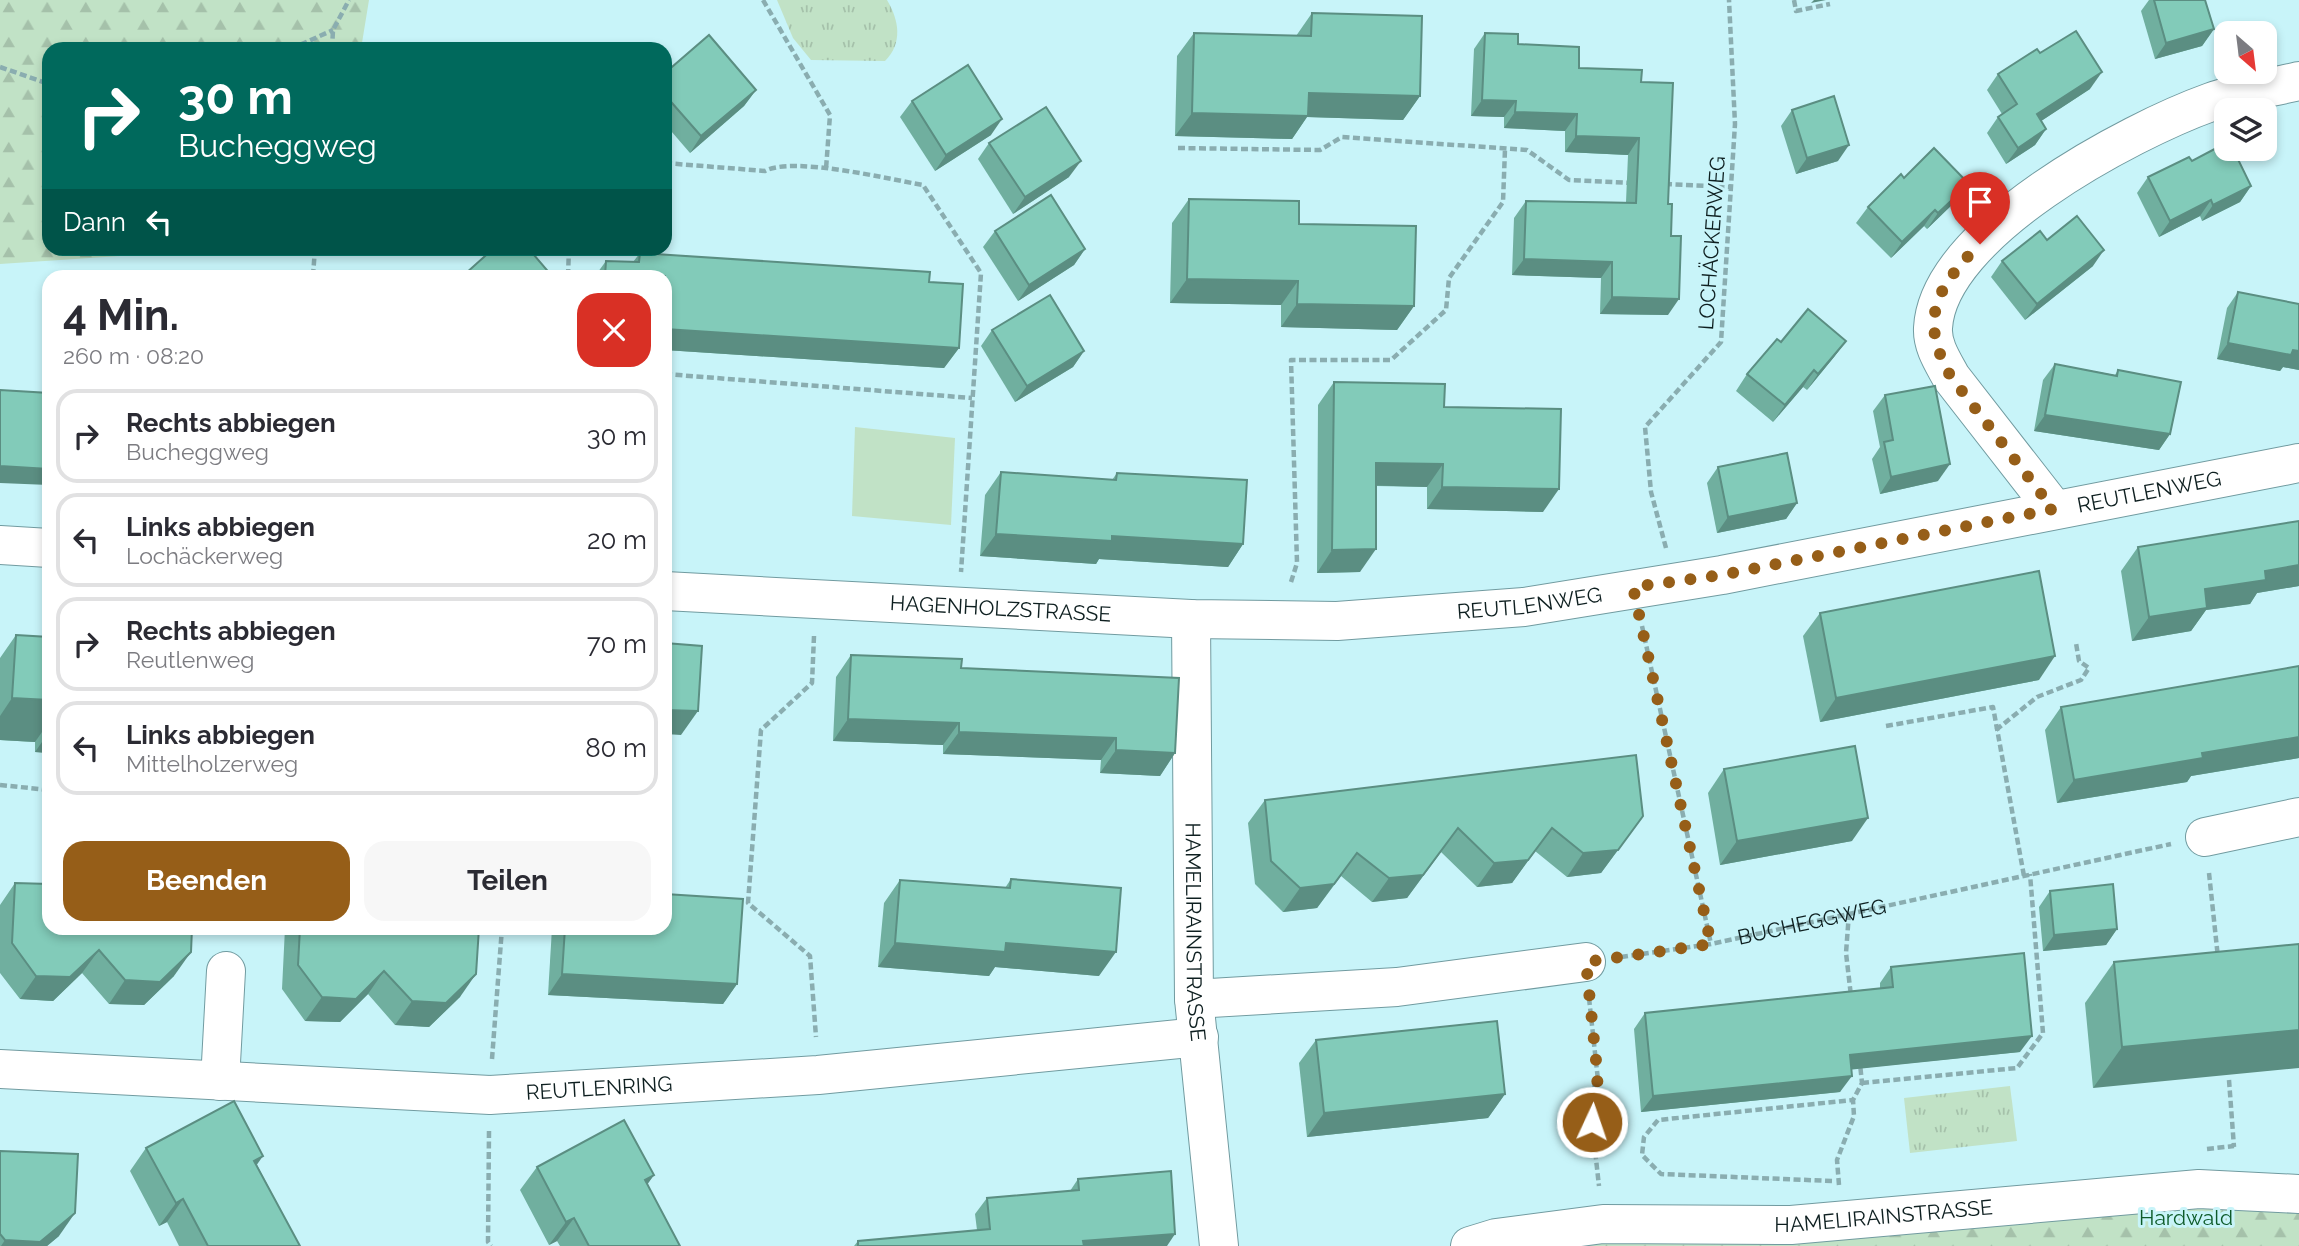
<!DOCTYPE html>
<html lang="de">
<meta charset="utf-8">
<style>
body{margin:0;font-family:Raleway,sans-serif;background:#f7f7f7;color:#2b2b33;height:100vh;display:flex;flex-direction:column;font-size:26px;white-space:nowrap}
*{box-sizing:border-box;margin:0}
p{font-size:23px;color:#7c7c81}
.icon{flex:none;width:38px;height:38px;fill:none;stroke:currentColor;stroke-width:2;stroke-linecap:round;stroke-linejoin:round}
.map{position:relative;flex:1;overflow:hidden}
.details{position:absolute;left:42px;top:270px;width:630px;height:665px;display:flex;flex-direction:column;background:#fff;border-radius:21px;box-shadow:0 4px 10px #0003}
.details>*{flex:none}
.top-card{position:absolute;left:42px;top:42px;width:630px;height:214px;border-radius:21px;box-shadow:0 4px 10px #0003;background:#00695c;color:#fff;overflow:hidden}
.needle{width:46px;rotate:152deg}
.controls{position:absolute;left:2214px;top:21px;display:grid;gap:14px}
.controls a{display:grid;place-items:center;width:63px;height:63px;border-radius:14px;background:#fff;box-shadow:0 4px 10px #0003;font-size:35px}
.pin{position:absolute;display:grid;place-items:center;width:60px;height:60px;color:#fff;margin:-72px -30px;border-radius:50% 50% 50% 0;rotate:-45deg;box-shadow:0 0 7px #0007}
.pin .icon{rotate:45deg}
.me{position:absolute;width:77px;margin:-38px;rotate:3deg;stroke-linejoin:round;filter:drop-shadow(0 0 5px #0008)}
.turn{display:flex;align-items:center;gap:24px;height:147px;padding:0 21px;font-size:32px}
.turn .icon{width:91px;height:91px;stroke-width:2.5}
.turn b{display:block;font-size:49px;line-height:60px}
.then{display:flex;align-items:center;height:66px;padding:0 21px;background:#0003;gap:14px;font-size:26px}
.round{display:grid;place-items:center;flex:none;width:74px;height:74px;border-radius:21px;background:#f7f7f7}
.head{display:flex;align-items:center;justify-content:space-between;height:119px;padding:0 21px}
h1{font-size:42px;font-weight:700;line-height:52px}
.primary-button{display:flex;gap:14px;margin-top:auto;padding:14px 21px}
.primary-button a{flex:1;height:80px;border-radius:21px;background:#965e18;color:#fff;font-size:28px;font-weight:700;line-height:80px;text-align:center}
.primary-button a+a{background:#f7f7f7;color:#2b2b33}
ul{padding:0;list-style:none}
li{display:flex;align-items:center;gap:21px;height:94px;margin:0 14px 10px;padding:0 7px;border:4px solid #e1e1e2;border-radius:21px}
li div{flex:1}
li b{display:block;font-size:26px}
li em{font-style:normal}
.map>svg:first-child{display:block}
</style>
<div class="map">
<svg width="2299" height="1246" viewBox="0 0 2299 1246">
<defs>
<pattern id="forest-firs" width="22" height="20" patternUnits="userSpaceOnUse" patternTransform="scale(1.75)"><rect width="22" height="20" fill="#c1e2c6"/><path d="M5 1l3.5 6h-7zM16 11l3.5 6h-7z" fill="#a5c1aa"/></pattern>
<pattern id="park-tufts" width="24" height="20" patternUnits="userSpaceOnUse" patternTransform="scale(1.75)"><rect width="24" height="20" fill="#c1e2c6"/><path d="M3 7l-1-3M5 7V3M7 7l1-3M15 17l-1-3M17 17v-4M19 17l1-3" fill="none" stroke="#a5c1aa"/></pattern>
</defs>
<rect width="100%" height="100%" fill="#c8f4f9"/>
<g fill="url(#forest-firs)">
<path d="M0,0H369L361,49H49V248L225,249L0,264Z"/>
<path d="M2299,1194V1246H1470Z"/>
</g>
<g fill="url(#park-tufts)">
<path d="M777,0H887C899,20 903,43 885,61L811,60L793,38Z"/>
<path d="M2010,1086L2017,1141L1910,1153L1904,1098Z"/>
</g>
<path fill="#c1e2c6" d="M855,427L955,438L951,525L852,516Z"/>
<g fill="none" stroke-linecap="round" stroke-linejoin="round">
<g stroke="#719ba0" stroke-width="40">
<g id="minor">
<path d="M2053,508L1951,377C1943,362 1932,346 1933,328C1938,232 2130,131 2211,102C2239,92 2270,88 2299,81"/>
<path d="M0,545L49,548"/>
<path id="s2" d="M665,591L1191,619L1337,621L1524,607L1722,575L2299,463"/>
<path id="s3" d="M1191,619L1194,999L1219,1246"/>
<path d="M2205,837L2299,817"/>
<path d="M1194,999L1397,987L1586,962"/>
<path id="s4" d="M0,1069L490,1095L818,1075L1199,1037"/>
<path d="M220,1081L226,971"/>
<path id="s5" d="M1470,1246L1496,1238L1603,1224L1791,1225L2199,1189L2299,1194"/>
</g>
</g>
<g stroke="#8aadb0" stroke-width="4.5" stroke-dasharray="7 3.5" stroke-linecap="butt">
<path d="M763,0L830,115L826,169"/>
<path d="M1794,0L1796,11L1830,4"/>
<path d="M291,49L333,30"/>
<path d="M332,49L333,30L349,0"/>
<path d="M0,67L49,84"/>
<path d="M1178,148L1320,150L1342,137L1527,150L1569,180L1632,183"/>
<path d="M665,163L765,171C793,156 888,179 923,185L981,273L961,572"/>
<path d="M1665,184L1731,187"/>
<path d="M313,276L315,248"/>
<path d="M568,276L569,248"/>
<path d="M665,374L972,398"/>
<path d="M1666,548L1651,492L1645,427L1721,342L1735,124L1729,0"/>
<path d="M1291,582L1297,563L1291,360H1391L1446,310L1449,278L1503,202L1505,149"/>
<path d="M1642,626L1711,944"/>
<path d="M814,636L812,683L761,730L748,903L810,956L816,1037"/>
<path d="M1886,726L1993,707L2024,876"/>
<path d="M1996,730L2037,697L2081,680L2089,668L2079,661L2076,643"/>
<path d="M0,785L49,790"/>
<path d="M2209,873L2218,958"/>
<path d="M1849,913L1846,953L1851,996"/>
<path id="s1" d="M1621,957L1711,944L2171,844"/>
<path d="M1589,998L1598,1080L1589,1096L1599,1186"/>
<path d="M492,1059L502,928"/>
<path d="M2229,1080L2234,1147"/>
<path d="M1862,1083L2017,1068L2043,1033L2030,874"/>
<path d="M489,1131L488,1242L491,1246"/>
<path d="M2207,1149L2234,1146"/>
<path d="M1832,1181L1661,1174L1642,1155L1644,1137L1658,1120L1853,1100"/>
<path d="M1839,1185L1837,1160L1854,1116L1853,1100L1862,1083L1860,1064"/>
</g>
<use href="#minor" stroke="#fff" stroke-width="38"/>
</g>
<g fill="#70af9f">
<path d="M2149,0H2205L2214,29L2202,46L2155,59L2141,11Z"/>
<path d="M1312,13L1420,96L1403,120L1307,117L1292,139L1175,136L1177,56L1194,33L1296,36Z"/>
<path d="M1485,33L1518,44L1579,68L1641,82L1668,204V315L1600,314L1601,278L1512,275L1514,218L1526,201L1626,202L1628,155L1565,152V131L1504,128V117L1471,116L1474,49Z"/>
<path d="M2040,53L2090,89L2041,121L2046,129L2035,145L2006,164L1987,133L1998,117L2002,114L1987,90L1998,74Z"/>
<path d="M665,73L756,90L744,106L690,153L665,124Z"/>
<path d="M912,101L991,135L935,171L900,117Z"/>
<path d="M1792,110L1838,161L1796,174L1781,126Z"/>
<path d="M989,143L1069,177L1013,214L978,159Z"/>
<path d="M2192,161L2251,186L2240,202L2202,221L2200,216L2159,237L2137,193L2148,177Z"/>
<path d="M1904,178L1957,200L1927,229L1924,226L1891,258L1856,223L1868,207Z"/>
<path d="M1189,199L1299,224L1414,306L1397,330L1281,327V305L1170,303L1172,223Z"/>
<path d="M995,231L1085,249L1074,265L1018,301L983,247Z"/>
<path d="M2047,240L2093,266L2025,320L1991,277L2002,261Z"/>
<path d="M640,253L929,282L959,348L944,368L665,350V276H595L606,261L633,262Z"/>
<path d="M2238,292L2298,304L2299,303V370L2283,367L2280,371L2217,359L2227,308Z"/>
<path d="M992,330L1084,351L1073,367L1015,402L981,346Z"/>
<path d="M1846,341L1834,357L1807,390L1803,387L1773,422L1736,391L1747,374L1781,342Z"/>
<path d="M2055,364L2115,375L2118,370L2170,434L2159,450L2034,431L2043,380Z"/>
<path d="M1334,382L1444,407L1543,512L1427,509V487L1376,486L1360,572L1317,573L1318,405Z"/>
<path d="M1885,395L1938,481L1880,494L1872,459L1880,447L1873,411Z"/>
<path d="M1718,467L1797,503L1786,519L1717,533L1707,483Z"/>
<path d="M1001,472L1112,480L1117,473L1243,544L1228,567L1099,559L1096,564L980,556L985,495Z"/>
<path d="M2299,521V586L2257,593L2250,604L2206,610L2191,631L2132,641L2121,571L2138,547Z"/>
<path d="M1820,613L2039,680L1820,722L1803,636Z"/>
<path d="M16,635L49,637V753L35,752V742L0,740V658Z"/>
<path d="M851,655L961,668L1175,753L1160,776L1100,773L1101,760L943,754V745L833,741L836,677Z"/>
<path d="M2299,666V758L2191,776L2187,782L2057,803L2045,730L2061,707Z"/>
<path d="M1724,769L1852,841L1720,865L1708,793Z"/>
<path d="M1265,800L1643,816L1601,873L1567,877L1535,851L1512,883L1477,887L1441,852L1407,898L1372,902L1341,876L1317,908L1283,912L1255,884L1248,823Z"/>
<path d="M1011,879L1099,976L995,967L989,976L878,967L884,903L900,880L1005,888Z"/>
<path d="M15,883L174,976L144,1005L109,1004L82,973L53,1001L20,999L0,973V905Z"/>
<path d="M2050,891L2117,929L2106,945L2043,951L2039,907Z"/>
<path d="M285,928H479L460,997L429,1027L395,1025L368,994L340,1022L305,1021L282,989Z"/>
<path d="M552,928H665L737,984L723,1004L548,995Z"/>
<path d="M2299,944L2093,1088L2085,1003L2114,962Z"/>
<path d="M1891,967L2020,1052L1851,1069L1840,1092L1641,1112L1634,1029L1645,1013L1880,988V983Z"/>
<path d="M1316,1040L1505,1094L1488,1118L1307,1137L1299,1063Z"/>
<path d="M146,1148L257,1165L300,1246H179L167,1222L159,1226L130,1171Z"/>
<path d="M0,1151L59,1236L47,1246H0Z"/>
<path d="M537,1167L654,1175L647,1184L680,1246H560L557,1241L549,1245L520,1190Z"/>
<path d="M1078,1179L1167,1246H854L858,1241L977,1230L975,1214L987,1198L1070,1191Z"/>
</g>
<g fill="#5b8e82">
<path d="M1814,0H1826L1811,3Z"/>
<path d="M2214,29L2202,46L2155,59L2166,43Z"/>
<path d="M2102,72L2090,89L2026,131L2037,114Z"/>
<path d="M756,90L744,106L690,153L701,136Z"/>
<path d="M1309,93L1420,96L1403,120L1307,117L1292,139L1175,136L1192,113Z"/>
<path d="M1482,100L1516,101L1504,117L1471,116Z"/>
<path d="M1515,112L1577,114L1565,131L1504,128Z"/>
<path d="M1002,119L991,135L935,171L946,155Z"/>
<path d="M2046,129L2035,145L2006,164L2018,148Z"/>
<path d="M1576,136L1639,138L1628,155L1565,152Z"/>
<path d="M1849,145L1838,161L1796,174L1807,158Z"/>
<path d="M1081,161L1069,177L1013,214L1025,197Z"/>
<path d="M1969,184L1957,200L1927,229L1938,213Z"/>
<path d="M2251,186L2240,202L2202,221L2213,205Z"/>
<path d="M2211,200L2200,216L2159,237L2170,221Z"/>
<path d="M1935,210L1924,226L1891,258L1902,242Z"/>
<path d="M1085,249L1074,265L1018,301L1029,285Z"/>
<path d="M2104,250L2093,266L2025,320L2037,304Z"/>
<path d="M1524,259L1612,262L1601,278L1512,275Z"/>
<path d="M1187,279L1298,281L1281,305L1170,303Z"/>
<path d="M1612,297L1679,299L1668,315L1600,314Z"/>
<path d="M1297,304L1414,306L1397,330L1281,327Z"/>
<path d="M665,329L959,348L944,368L665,350Z"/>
<path d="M1846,341L1834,357L1807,390L1818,374Z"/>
<path d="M2228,343L2299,351V370L2283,367L2280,371L2217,359Z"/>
<path d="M1084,351L1073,367L1015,402L1027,386Z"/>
<path d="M1814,370L1803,387L1773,422L1785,405Z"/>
<path d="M2045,415L2170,434L2159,450L2034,431Z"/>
<path d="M1376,463L1443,464L1427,487L1360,485Z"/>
<path d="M1950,464L1938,481L1880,494L1891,477Z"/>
<path d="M0,466L49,469V485L0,483Z"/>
<path d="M1442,487L1559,489L1543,512L1427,509Z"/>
<path d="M1797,503L1786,519L1717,533L1728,517Z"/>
<path d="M996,534L1112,536L1243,544L1228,567L1099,559L1096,564L980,556Z"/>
<path d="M1376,549L1360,572L1317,573L1332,550Z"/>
<path d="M2299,565V586L2257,593L2250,604L2206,610L2191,631L2132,641L2149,617L2205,589L2265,571Z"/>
<path d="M2055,656L2039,680L1820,722L1836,698Z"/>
<path d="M12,698L49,700V722L35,742L0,740V716Z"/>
<path d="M665,710L698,711L681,735L665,734Z"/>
<path d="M848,719L959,723L943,745L833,741Z"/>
<path d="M49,732V753L35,752Z"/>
<path d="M959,732L1116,738L1101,760L943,754Z"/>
<path d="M2299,737V758L2191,776L2187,782L2057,803L2074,780L2202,753Z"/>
<path d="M1116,750L1175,753L1160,776L1100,773Z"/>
<path d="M1643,816L1601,873L1567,877L1583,853Z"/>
<path d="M1868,818L1852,841L1720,865L1737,841Z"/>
<path d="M1458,828L1407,898L1372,902L1389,878Z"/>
<path d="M1552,828L1512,883L1477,887L1494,863Z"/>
<path d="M1357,853L1317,908L1283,912L1300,888Z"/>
<path d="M2117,929L2106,945L2043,951L2054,935Z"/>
<path d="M895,943H1006L1116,952L1099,976L995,967L989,976L878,967Z"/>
<path d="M99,950L82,973L53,1001L20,999L36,976Z"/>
<path d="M191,952L174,976L144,1005L109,1004L125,980Z"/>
<path d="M384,971L368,994L340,1022L305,1021L322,997Z"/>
<path d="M476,974L460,997L429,1027L395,1025L412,1001Z"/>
<path d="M562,974L737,984L723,1004L548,995Z"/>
<path d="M2299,1030V1068L2093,1088L2122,1047Z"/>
<path d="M2032,1036L2020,1052L1838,1071L1850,1055Z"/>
<path d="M1852,1076L1840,1092L1641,1112L1653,1096Z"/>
<path d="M1505,1094L1488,1118L1307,1137L1324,1113Z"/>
<path d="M263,1156L246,1180L254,1161Z"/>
<path d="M654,1175L637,1199L645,1180Z"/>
<path d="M183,1199L167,1222L159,1226L176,1203Z"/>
<path d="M75,1213L59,1236L47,1246H1L5,1240Z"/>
<path d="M574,1218L557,1241L549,1245L566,1222Z"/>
<path d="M1175,1234L1167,1246H1080L1083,1241Z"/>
</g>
<g fill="#82cbb9" stroke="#5b8e82" stroke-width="2">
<path d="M2154,0H2205L2214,29L2166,43Z"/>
<path d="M1312,13L1422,16L1420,96L1309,93L1308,116L1192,113L1194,33L1311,36Z"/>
<path d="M2076,31L2102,72L2037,114L2046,129L2018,148L1998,117L2017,104L1998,74L2037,49L2040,53Z"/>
<path d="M1485,33L1518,34V44L1579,47V68L1642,70L1641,82L1673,83L1668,204H1672L1671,236H1681L1679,299L1612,297V262L1524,259L1526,201L1636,203L1639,138L1576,136L1577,114L1515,112L1516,101L1482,100Z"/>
<path d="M709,35L756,90L701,136L665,95V73Z"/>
<path d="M968,65L1002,119L946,155L912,101Z"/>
<path d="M1834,96L1849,145L1807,158L1792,110Z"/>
<path d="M1046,107L1081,161L1025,197L989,143Z"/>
<path d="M2226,143V149H2233L2251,186L2213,205L2211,200L2170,221L2148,177L2189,157L2192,161Z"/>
<path d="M1934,148L1969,184L1938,213L1935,210L1902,242L1868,207L1901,174L1904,178Z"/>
<path d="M1051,195L1085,249L1029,285L995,231Z"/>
<path d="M1189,199L1299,201V224L1416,226L1414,306L1297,304L1298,281L1187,279Z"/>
<path d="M2077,216L2104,250L2037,304L2002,261L2040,231L2047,240Z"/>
<path d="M494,248H528L552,276H467L465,274Z"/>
<path d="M640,253L930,272L929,282L963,284L959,348L665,329V276H605L606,261L639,262Z"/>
<path d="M2238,292L2299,304V351L2293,350L2291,355L2228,343Z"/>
<path d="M1050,295L1084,351L1027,386L992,330Z"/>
<path d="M1808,309L1846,341L1818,374L1814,370L1785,405L1747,374L1777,339L1781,342Z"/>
<path d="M2055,364L2117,376L2118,370L2181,382L2170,434L2045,415Z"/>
<path d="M1334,382L1445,384L1444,407L1561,409L1559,489L1442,487L1443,464L1376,463V549L1332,550Z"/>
<path d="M1935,386L1950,464L1891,477L1884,442L1893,440L1885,395Z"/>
<path d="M0,390L49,393V469L0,466Z"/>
<path d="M1787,453L1797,503L1728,517L1718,467Z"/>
<path d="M1001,472L1116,480L1117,473L1247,480L1243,544L1112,536V541L996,534Z"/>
<path d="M2299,521V565L2265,571L2266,580L2205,589L2207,608L2149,617L2138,547Z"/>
<path d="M2039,571L2055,656L1836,698L1820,613Z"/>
<path d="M16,635L49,637V700L12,698Z"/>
<path d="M665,643L702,646L698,711L665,710Z"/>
<path d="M851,655L962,659L961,668L1179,678L1175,753L1116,750V738L959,732V723L848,719Z"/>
<path d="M2299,666V737L2202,753L2203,758L2074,780L2061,707Z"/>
<path d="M1855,746L1868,818L1737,841L1724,769Z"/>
<path d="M1636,755L1643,816L1618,850L1583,853L1552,828L1528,860L1494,863L1458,828L1423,875L1389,878L1357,853L1334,884L1300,888L1271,861L1265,800Z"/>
<path d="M1011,879L1121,888L1116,952L1006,943L1005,952L895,943L900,880L1010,888Z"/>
<path d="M15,883L49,884V928H192L191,952L160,982L125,980L99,950L70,977L36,976L12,943Z"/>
<path d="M2113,884L2117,929L2054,935L2050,891Z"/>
<path d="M665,894L743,899L737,984L562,974L565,928H665Z"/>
<path d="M300,928H479L476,974L446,1003L412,1001L384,971L356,999L322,997L298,965Z"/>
<path d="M2299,944V1030L2122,1047L2114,962Z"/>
<path d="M2024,953L2032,1036L1850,1055L1852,1076L1653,1096L1645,1013L1893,987L1891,967Z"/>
<path d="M1497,1021L1505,1094L1324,1113L1316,1040Z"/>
<path d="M234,1101L263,1156L254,1161L300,1246H208L183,1199L176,1203L146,1148Z"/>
<path d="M624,1120L654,1175L645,1180L680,1246H589L574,1218L566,1222L537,1167Z"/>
<path d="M0,1151L78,1154L75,1213L40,1242L5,1240L0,1234Z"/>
<path d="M1171,1171L1175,1234L1083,1241L1084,1246H858V1241L990,1229L987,1198L1079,1190L1078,1179Z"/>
</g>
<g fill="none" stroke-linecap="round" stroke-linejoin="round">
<path stroke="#965e18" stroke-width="12" stroke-dasharray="0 21.6" d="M1592,1122L1589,1096L1598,1080L1586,962L1711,944L1633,587L1722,575L2053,509L1951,377C1918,319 1936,288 1980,244"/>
</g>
<g text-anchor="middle" stroke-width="6" stroke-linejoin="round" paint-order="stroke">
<g font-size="21" fill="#0e1f20" stroke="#c8f4f9">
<text transform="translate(1712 243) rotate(-86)" y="7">LOCHÄCKERWEG</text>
<text dy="7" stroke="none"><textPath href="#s2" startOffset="1496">REUTLENWEG</textPath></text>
<text dy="7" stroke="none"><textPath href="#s2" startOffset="866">REUTLENWEG</textPath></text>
<text dy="7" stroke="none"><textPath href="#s2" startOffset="336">HAGENHOLZSTRASSE</textPath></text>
<text dy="7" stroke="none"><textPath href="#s1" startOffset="194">BUCHEGGWEG</textPath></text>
<text dy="7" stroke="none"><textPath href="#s3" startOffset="313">HAMELIRAINSTRASSE</textPath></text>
<text dy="7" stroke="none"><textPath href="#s4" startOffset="600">REUTLENRING</textPath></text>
<text dy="7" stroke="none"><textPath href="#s5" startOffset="416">HAMELIRAINSTRASSE</textPath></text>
</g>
<g font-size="21" fill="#0e5b29" stroke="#c8f4f9">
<text x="2186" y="1225">Hardwald</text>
</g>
</g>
</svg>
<div class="controls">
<a><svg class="needle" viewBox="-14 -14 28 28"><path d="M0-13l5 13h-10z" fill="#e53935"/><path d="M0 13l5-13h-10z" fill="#7c7c81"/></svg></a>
<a><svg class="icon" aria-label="layers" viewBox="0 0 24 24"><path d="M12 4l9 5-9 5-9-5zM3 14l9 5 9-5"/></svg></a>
</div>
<div class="pin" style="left:1980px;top:244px;background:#d93025"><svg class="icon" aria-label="arrive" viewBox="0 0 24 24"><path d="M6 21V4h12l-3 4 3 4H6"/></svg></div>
<svg class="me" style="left:1592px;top:1122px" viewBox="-20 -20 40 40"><circle r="17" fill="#965e18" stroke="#fff" stroke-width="3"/><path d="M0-11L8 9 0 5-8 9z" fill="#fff"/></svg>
<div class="top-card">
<div class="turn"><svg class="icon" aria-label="right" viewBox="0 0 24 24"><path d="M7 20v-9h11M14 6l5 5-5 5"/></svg><div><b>30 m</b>Bucheggweg</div></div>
<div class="then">Dann<svg class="icon" aria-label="left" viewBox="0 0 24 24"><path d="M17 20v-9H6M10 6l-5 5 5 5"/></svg></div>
</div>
<section class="details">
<div class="head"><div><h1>4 Min.</h1><p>260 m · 08:20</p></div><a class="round" style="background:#d93025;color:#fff"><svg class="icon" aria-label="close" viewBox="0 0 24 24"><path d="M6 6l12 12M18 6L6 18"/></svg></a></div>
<ul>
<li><svg class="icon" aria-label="right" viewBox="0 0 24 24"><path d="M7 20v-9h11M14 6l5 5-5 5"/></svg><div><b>Rechts abbiegen</b><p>Bucheggweg</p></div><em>30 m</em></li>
<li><svg class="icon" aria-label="left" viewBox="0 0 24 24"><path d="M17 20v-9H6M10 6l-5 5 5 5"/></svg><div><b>Links abbiegen</b><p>Lochäckerweg</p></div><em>20 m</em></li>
<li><svg class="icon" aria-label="right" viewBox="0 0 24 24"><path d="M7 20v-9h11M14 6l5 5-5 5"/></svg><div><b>Rechts abbiegen</b><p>Reutlenweg</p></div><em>70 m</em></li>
<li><svg class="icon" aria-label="left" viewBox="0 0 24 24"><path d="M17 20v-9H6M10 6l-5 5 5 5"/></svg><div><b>Links abbiegen</b><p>Mittelholzerweg</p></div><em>80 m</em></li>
</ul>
<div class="primary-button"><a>Beenden</a><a>Teilen</a></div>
</section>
</div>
